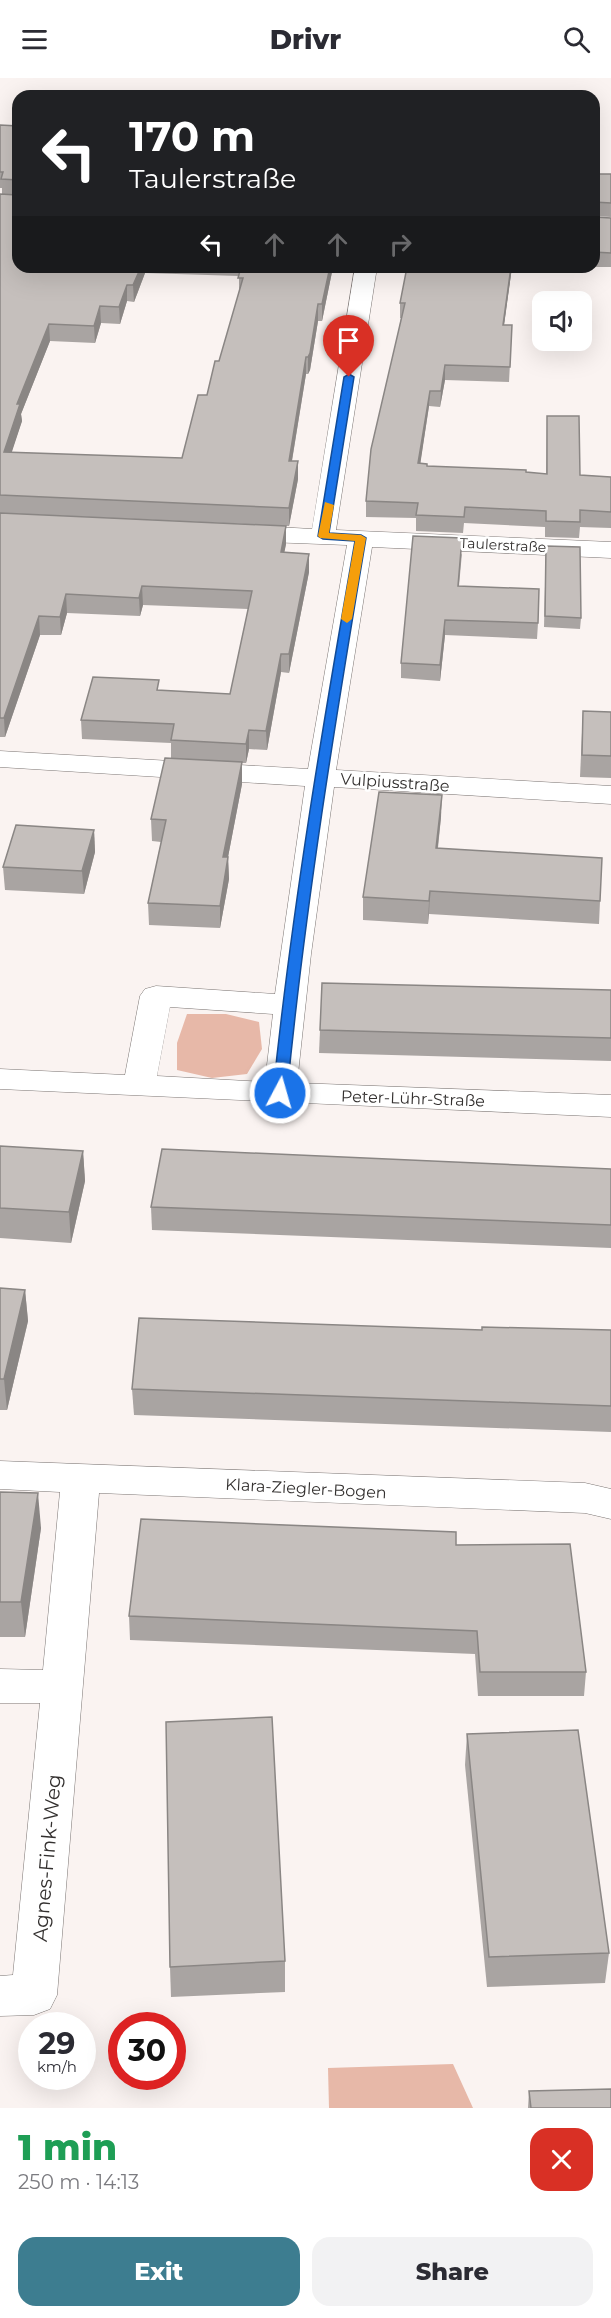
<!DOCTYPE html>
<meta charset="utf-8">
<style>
body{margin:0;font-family:Montserrat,sans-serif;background:#f2f2f3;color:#2b2b33;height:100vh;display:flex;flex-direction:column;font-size:22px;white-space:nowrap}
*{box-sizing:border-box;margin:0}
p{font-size:20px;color:#7c7c81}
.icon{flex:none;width:33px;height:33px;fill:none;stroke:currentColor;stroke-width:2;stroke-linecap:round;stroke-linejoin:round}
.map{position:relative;height:2030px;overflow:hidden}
.side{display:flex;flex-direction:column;background:#fff;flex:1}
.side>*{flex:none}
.top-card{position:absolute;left:12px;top:12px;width:588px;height:183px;border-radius:18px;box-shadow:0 6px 24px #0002;background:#202124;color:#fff;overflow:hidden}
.controls{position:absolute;left:532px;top:213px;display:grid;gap:12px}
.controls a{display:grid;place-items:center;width:60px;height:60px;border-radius:12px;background:#fff;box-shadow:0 6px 24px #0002;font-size:30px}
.speed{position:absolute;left:18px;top:1934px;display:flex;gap:12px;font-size:30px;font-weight:700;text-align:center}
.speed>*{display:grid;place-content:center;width:78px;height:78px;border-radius:50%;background:#fff;box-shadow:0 6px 24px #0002;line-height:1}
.speed small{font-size:15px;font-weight:400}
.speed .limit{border:9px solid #d22;background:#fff;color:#111}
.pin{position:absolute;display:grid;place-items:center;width:51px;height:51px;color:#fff;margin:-62px -26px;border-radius:50% 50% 50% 0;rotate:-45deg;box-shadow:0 0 6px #0007}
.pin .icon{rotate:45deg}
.me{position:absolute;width:66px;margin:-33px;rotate:6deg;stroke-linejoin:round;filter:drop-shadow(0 0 4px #0008)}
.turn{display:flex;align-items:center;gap:21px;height:126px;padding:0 18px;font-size:27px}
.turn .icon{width:78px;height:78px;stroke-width:2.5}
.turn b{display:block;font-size:42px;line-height:51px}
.lanes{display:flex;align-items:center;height:57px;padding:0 18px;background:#0003;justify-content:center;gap:30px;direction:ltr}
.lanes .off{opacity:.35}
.round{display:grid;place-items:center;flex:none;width:63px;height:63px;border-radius:18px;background:#f2f2f3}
.overview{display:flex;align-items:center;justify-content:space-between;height:102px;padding:0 18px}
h1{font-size:36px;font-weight:800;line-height:45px;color:#1e9e55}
.primary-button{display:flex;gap:12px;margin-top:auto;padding:12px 18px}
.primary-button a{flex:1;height:69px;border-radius:18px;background:#3d7d90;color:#fff;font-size:24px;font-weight:800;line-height:69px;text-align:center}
.primary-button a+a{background:#f2f2f3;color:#2b2b33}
header{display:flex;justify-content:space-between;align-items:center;height:78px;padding:0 18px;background:#fff;font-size:27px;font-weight:800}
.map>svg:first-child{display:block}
</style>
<header><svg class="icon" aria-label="menu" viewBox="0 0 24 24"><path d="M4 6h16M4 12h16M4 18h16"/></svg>Drivr<svg class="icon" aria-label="search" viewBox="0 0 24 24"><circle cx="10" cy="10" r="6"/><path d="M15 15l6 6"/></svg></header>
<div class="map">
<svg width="611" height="2030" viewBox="0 0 611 2030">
<rect width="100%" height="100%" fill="#faf3f1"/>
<g fill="#e7b8a8">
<path d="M187,936H226L259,944L262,971L247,996L212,1000L177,992V965Z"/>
<path d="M453,1986L473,2030H329L328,1990Z"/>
</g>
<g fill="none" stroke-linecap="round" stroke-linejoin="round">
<g stroke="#7b7573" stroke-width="1">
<g id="minor">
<path d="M355,189H377L336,452L611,464V480L372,469L336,692L611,708V726L334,709L311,876L297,1005L611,1017V1039L0,1011V991L125,997L140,918L145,911L156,908L275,916L305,708L0,689V673L308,691L347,467L241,463L232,460L228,455L232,450L241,447L312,451ZM170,929L273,936L265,1004L157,998Z"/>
<path d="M0,1383L585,1405L611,1411V1441L585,1435L99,1415L57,1917L50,1931L34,1937L0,1938V1898L13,1897L40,1625H0V1591L43,1592L60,1414L0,1411Z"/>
</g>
</g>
<use href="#minor" fill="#fff" fill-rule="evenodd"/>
</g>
<g fill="#a9a4a2" fill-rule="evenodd">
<path d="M0,47L18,48V189H333L322,243H318L310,292L308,296H306L292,383H298V401L289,448L0,435V116H2V110H0ZM145,195L239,198V215L219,283L207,317L182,380L11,375L22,343L21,336L50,263L95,265L101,245L120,246L127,223L134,224Z"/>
<path d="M594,96H611V139L594,138Z"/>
<path d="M594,139L611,140V189H594Z"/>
<path d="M407,189H512L504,247H512L509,304L445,302L440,329L429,328L420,386L427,388L546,396L547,338L580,397L611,399V450L580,449L579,460L545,459V449L464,445L463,455L416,453V440L366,439V423L401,240H400V225Z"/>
<path d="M0,435L286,448V466L284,474L309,494L289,595L281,594L267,672L249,671L246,685H242V706L228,779L229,801L220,850L149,847L148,825L161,764L152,763L151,741L171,680V665L82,661L81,642L160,613L230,616L248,531L143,527L140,538L67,535L61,557H40L5,659H0Z"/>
<path d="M546,468L581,540L580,551L544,549Z"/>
<path d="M462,475L459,508L538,545L537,561L445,557L440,603L401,600V585Z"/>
<path d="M583,633L611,634V700L580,699Z"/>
<path d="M441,739L438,770L600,823L599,846L429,836L428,846L363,842V819Z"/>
<path d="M94,752L95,774L84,816L5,812L3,789Z"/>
<path d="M611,912V983L319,975L320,952Z"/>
<path d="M0,1068L83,1073L85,1103L71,1165L0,1160Z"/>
<path d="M611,1091V1170L152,1152L151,1129Z"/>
<path d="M0,1210L25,1212L28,1243L7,1332H0Z"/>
<path d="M482,1252H611V1354L134,1337L132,1311Z"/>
<path d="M0,1414L41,1450L25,1559H0Z"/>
<path d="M456,1467L586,1594L584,1618H478L475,1576L130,1562L129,1538Z"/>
<path d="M467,1656L609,1875L605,1905L487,1909L465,1687Z"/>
<path d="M285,1883V1914L171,1919L170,1889Z"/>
<path d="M529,2013L611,2030H528Z"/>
</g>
<g fill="#8a8684">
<path d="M141,189H145V195L134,224L133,207Z"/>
<path d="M330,189H333L322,243V226Z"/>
<path d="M511,189H512L502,262L503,247Z"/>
<path d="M127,207V223L120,246L119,229Z"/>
<path d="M318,226V243L310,292L308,296V279Z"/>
<path d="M100,228L101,245L95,265L94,248Z"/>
<path d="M49,246L50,263L21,336L22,343L6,392L4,374L17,326Z"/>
<path d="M306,279V296L289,400V383Z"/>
<path d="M445,287V302L440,329L441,313Z"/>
<path d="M430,313L429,328L418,401V385Z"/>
<path d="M298,383V401L289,448V430Z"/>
<path d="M286,448V466L281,492V474Z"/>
<path d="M309,476V494L289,595V576Z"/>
<path d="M142,508L143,527L140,538L139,520Z"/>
<path d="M66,516L67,535L61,557L60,539Z"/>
<path d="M39,538L40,557L5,659L4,640Z"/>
<path d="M445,542V557L440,603V587Z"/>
<path d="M281,576V594L267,672L266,653Z"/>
<path d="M249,652V671L246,685V666Z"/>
<path d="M242,684V706L228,779L229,801L220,850V828L223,779Z"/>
<path d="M442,717L441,739L435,793L436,770Z"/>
<path d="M94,752L95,774L84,816L82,793Z"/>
<path d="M430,813L429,836L428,846L429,823Z"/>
<path d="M83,1073L85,1103L71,1165L69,1134Z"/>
<path d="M25,1212L28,1243L7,1332L4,1301Z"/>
<path d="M38,1415L41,1450L25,1559L21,1524Z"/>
</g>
<g fill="#c5bfbc" stroke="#8a8684" stroke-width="1.5">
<path d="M0,47L18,48V102L1,101L3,94H0Z"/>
<path d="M594,96H611V125L594,124Z"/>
<path d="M0,116L17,117L18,116V189H141L133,207H127L119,229L100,228L94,248L49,246L17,326H20L4,374L182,380L198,317H207L215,283H219L243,200H238L241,189H330L322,226H318L310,275L308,279H306L289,383H298L289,430L0,417Z"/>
<path d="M594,139L611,140V175L594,174Z"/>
<path d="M407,189H511L503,247H512L510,289L445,287L441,313H430L418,385L427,386V388L526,392V394L547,396V338H579L580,397L611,399V434L580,432V444L546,443V433L465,429L464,439L416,437L418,425L366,423L371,371L405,225H400Z"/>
<path d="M0,435L286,448L281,474L309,476L289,576H281L266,653L249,652L246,666L171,662L174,646L81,642L93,599L159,602L157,612L230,616L252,513L142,508L139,520L66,516L60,539L39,538L4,640H0Z"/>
<path d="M413,458L462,460L458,508L539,511L538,545L445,542L440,587L401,585Z"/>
<path d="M546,468L580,469L581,540L545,538Z"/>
<path d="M583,633L611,634V678L582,677Z"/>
<path d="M165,680L242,684L223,779H228L220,828L148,825L166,742L151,741Z"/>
<path d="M379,714L442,717L436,770L602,780L600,823L430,813L429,823L363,819Z"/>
<path d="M16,747L94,752L82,793L3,789Z"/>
<path d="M322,905L611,912V960L320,952Z"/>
<path d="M0,1068L83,1073L69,1134L0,1130Z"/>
<path d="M162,1071L611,1091V1147L151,1129Z"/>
<path d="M0,1210L25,1212L4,1301H0Z"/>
<path d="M139,1240L482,1252V1249L611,1252V1328L132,1311Z"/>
<path d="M0,1414L38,1415L21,1524H0Z"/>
<path d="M141,1441L456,1454V1467L570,1466L586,1594H480L477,1553L129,1538Z"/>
<path d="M272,1639L285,1883L170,1889L166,1644Z"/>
<path d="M578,1652L609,1875L489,1879L467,1656Z"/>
<path d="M611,2011V2030H531L529,2013Z"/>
</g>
<path fill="#1a73e8" stroke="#114b97" stroke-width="1.5" d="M349,296L354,299L329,455L361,457L366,460C335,644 305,829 287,1015L280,1020L273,1015C292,830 323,646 355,463L323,461L318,458L344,299Z"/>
<path fill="#f59e0b" d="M325,424L334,427L329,455L361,457L366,460L352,541L347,545L341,541L355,463L320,460L318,458Z"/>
<g text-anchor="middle" stroke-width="5" stroke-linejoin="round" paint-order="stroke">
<g font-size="14" fill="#33302f" stroke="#fff">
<text transform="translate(503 467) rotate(3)" y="5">Taulerstraße</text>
</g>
<g font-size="16" fill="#33302f" stroke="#fff">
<text transform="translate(395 704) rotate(4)" y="6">Vulpiusstraße</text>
<text transform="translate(413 1020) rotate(2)" y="6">Peter-Lühr-Straße</text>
<text transform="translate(306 1410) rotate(3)" y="6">Klara-Ziegler-Bogen</text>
</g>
<g font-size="20" fill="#33302f" stroke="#fff">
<text transform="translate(47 1780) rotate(-85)" y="7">Agnes-Fink-Weg</text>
</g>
</g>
</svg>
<div class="controls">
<a><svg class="icon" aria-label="sound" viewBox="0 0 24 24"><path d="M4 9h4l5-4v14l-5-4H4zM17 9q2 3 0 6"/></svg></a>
</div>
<div class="speed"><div>29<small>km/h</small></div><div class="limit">30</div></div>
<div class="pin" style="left:349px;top:299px;background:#d93025"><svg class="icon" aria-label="arrive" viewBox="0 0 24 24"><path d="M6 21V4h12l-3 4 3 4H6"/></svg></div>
<svg class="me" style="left:280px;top:1015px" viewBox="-20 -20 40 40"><circle r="17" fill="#1a73e8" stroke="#fff" stroke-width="3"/><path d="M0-11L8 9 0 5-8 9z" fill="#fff"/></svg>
<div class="top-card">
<div class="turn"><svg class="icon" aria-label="left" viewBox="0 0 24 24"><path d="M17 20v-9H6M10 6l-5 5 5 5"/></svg><div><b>170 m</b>Taulerstraße</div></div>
<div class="lanes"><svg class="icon" aria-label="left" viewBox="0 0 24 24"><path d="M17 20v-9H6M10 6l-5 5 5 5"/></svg><svg class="icon off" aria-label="ahead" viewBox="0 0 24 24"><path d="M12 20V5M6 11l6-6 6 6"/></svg><svg class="icon off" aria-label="ahead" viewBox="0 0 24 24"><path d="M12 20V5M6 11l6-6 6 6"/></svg><svg class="icon off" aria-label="right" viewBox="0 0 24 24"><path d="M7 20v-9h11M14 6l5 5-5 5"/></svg></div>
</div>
</div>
<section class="side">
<div class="overview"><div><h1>1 min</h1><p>250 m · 14:13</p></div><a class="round" style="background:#d93025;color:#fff"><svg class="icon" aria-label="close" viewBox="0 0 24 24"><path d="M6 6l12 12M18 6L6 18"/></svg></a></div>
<div class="primary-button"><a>Exit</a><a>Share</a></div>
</section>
